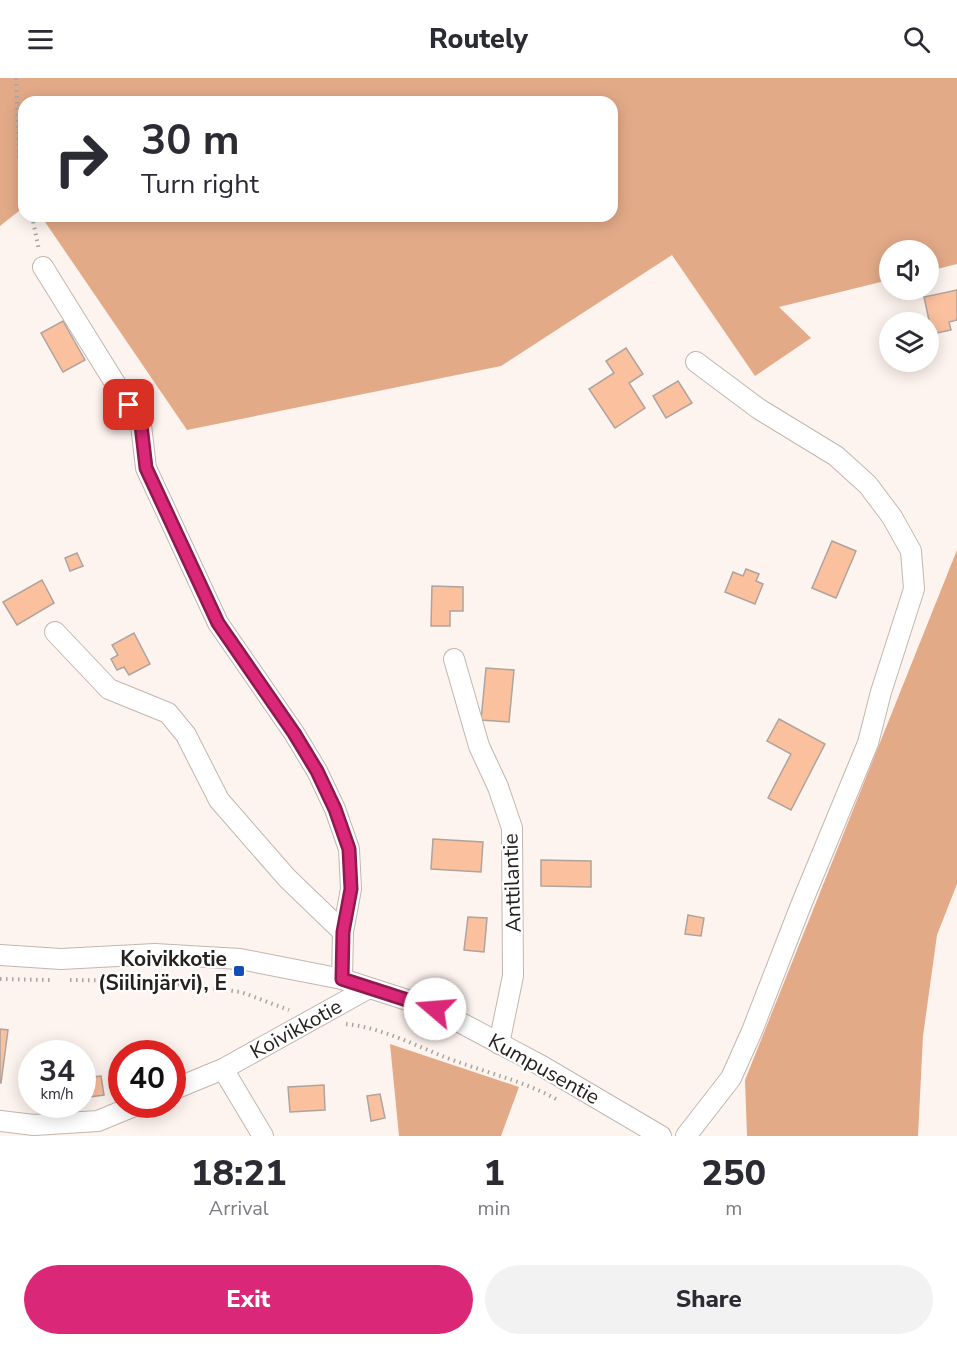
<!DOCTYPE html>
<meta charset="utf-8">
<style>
body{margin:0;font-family:"Nunito Sans",sans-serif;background:#f2f2f3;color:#2b2b33;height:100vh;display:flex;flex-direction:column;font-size:22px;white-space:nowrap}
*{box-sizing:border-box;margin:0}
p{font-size:20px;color:#7c7c81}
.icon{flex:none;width:33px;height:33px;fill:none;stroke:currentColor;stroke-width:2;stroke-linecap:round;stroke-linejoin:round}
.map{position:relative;height:1058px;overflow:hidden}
.sheet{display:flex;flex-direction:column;background:#fff;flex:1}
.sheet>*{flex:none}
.banner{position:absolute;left:18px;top:18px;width:600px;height:126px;border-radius:18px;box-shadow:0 3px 15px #0003;background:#fff;color:#2b2b33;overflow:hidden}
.controls{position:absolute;left:879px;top:162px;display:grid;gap:12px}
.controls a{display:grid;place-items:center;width:60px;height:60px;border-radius:50%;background:#fff;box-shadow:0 3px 15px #0003;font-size:30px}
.speed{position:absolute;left:18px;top:962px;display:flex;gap:12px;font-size:30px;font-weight:700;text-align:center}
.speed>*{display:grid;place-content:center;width:78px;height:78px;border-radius:50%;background:#fff;box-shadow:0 3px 15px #0003;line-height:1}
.speed small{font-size:15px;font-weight:400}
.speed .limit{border:9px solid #d22;background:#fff;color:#111}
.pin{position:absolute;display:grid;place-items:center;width:51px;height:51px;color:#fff;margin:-26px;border-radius:12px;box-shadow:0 3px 9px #0006}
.me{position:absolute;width:66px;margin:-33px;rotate:288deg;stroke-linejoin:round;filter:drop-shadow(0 0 4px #0008)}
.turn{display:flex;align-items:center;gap:21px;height:126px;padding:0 24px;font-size:27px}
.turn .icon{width:78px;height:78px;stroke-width:2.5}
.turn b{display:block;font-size:42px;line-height:51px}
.eta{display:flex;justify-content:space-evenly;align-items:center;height:102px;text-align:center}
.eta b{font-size:36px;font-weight:800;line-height:42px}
.action{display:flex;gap:12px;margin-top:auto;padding:12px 24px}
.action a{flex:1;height:69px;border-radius:36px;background:#db2777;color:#fff;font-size:24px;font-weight:800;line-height:69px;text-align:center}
.action a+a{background:#f2f2f3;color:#2b2b33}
header{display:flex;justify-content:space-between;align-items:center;height:78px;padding:0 24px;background:#fff;font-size:27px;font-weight:800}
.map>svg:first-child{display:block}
</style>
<header><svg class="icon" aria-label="menu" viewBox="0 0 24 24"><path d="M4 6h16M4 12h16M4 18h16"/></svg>Routely<svg class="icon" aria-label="search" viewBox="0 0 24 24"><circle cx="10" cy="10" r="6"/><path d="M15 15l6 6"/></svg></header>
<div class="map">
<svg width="957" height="1058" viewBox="0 0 957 1058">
<rect width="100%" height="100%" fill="#fef4ef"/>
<g fill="#e3aa88">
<path d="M0,0H957V186L929,193L928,172H890L889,202L779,229L811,260L755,298L672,177L501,288L187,352L41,138H612V24H24V129L0,148Z"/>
<path d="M957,472V806L937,857L923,958L918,1058H747L745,1002Z"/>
<path d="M390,966L519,1009L501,1058H399Z"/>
</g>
<g fill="#fbc09e" stroke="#afa49d" stroke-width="1.5">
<path d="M957,212V242L949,244L951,252L932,256L924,219Z"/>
<path d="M63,243L85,282L63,294L41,255Z"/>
<path d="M626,270L643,296L629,305L645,330L615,350L589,311L614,295L606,283Z"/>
<path d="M678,303L692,325L666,340L653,318Z"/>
<path d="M832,463L856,473L836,520L812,510Z"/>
<path d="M77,475L83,488L70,493L65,480Z"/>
<path d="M746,491L759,496L756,503L763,506L755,526L725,514L733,494L743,498Z"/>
<path d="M42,502L54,525L17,547L3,524Z"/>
<path d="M432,508L463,509V533H450V548H431Z"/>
<path d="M134,555L150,586L129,597L124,589L117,592L111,581L118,577L112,567Z"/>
<path d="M486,590L514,592L509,644L481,642Z"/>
<path d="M779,641L825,666L791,732L768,720L791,676L767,663Z"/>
<path d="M433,761L483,764L481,794L431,791Z"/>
<path d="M541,782L591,783V809L541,808Z"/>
<path d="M688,837L704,840L701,858L685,856Z"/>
<path d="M468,839L487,840L484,874L464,872Z"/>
<path d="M0,951L8,952L1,1005H0Z"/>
<path d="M101,998L104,1017L82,1020V1000Z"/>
<path d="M324,1007L325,1032L290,1034L288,1009Z"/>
<path d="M380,1016L385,1040L371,1043L367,1018Z"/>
</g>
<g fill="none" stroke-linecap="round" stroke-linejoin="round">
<g stroke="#c2b6af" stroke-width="22">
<g id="minor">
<path d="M43,189L141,347L146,390L218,545L294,655L317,693L335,731L349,771L351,811L343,854L342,901"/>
<path d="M55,554L109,611L168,635L186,657L219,722L287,800L343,854"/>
<path d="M454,581L479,668L498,709L512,750L513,898L499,966"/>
<path d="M0,877L61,881L155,876L240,881L342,901L435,931L542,988L661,1058"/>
<path d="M223,991L263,1058"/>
<path d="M172,1012L223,991L369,910"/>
<path d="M0,1043L34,1047L98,1043L139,1026"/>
<path d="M686,1058L731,1000L752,953L801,827L868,665L881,614L914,511L911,473L892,439L868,407L836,378L759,331L696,284"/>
</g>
</g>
<g stroke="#aba39f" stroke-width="4" stroke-dasharray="1.5 4.5" stroke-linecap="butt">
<path d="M16,0L19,79L24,101"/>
<path d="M32,138L39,172"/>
<path d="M0,901L50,902"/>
<path d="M70,902L151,903L241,914L289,932"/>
<path d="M346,946C383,950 416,968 450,981C487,995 524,1003 558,1022"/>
</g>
<use href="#minor" stroke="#fff" stroke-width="20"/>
</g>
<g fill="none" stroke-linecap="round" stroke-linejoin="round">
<g stroke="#8e194d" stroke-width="15">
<path id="route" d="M129,327L141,347L146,390L218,545L294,655L317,693L335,731L349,771L351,811L343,854L342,901L435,931"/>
</g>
<use href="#route" stroke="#db2777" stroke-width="10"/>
</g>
<rect fill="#144db9" stroke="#fff" stroke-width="2" x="233" y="887" width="12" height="12" rx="3"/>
<g text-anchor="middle" stroke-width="4.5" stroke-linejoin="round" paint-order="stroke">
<g font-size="21" fill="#26211f" stroke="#fff">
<text transform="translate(512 805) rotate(-92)" y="7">Anttilantie</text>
<text transform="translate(296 951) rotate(-29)" y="7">Koivikkotie</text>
<text transform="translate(544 991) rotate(29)" y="7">Kumpusentie</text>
</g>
<g font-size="21" font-weight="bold" fill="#26211f" stroke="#fff" text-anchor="end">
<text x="227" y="888">Koivikkotie<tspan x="227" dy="24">(Siilinjärvi), E</tspan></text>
</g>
</g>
</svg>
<div class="controls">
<a><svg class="icon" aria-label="sound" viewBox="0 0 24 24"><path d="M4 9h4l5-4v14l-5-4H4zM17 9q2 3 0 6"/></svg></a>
<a><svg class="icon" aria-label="layers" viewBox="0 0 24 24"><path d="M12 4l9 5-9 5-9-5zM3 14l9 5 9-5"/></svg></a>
</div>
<div class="speed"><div>34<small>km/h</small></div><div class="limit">40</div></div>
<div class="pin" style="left:129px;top:327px;background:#d93025"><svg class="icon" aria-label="arrive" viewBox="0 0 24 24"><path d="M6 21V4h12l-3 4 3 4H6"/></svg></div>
<svg class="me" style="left:435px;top:931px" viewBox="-20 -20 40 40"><circle r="19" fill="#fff"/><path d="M0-13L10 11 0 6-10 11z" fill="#db2777"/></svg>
<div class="banner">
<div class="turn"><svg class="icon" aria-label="right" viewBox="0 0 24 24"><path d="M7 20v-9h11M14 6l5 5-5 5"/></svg><div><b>30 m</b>Turn right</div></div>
</div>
</div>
<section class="sheet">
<div class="eta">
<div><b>18:21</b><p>Arrival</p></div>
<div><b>1</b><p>min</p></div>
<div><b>250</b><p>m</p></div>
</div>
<div class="action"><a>Exit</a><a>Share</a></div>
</section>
